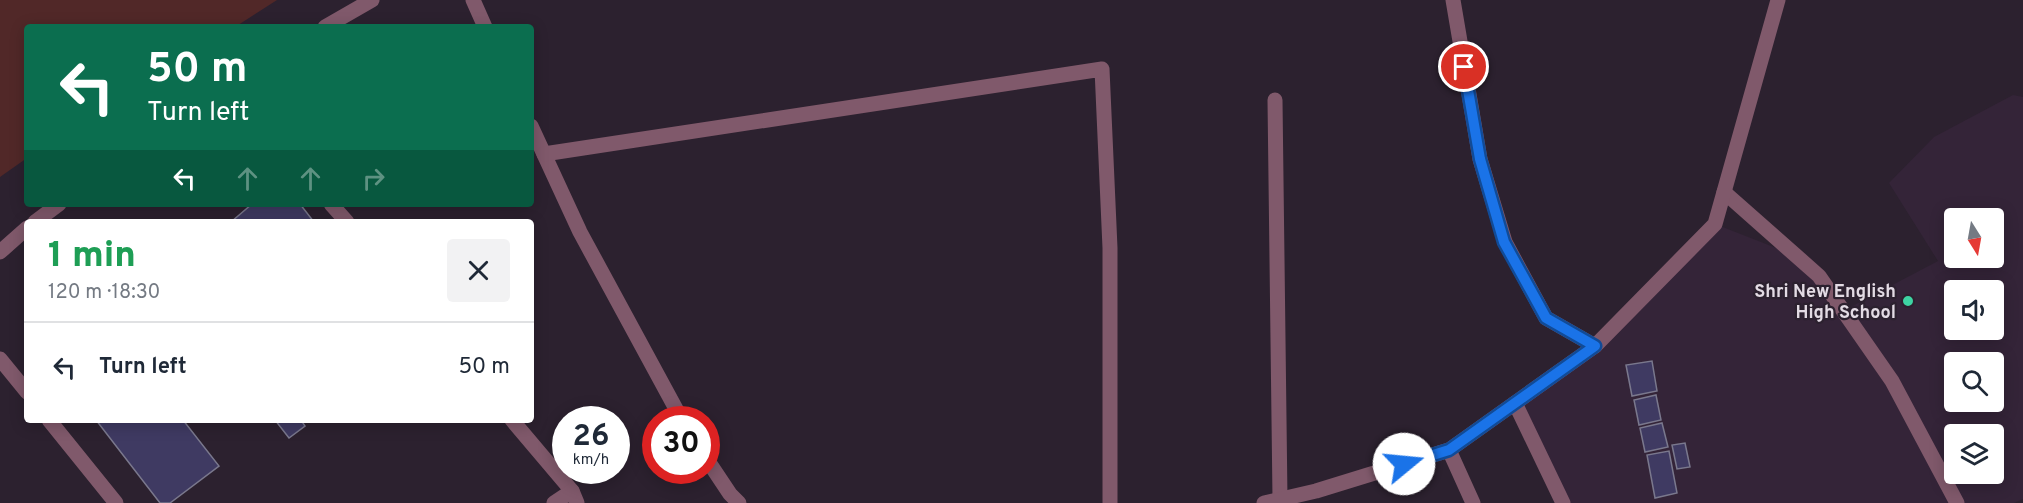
<!DOCTYPE html>
<meta charset="utf-8">
<style>
body{margin:0;font-family:Overpass,sans-serif;background:#f2f2f3;color:#1f2937;height:100vh;display:flex;flex-direction:column;font-size:22px;white-space:nowrap}
*{box-sizing:border-box;margin:0}
p{font-size:20px;color:#747a83}
.icon{flex:none;width:33px;height:33px;fill:none;stroke:currentColor;stroke-width:2;stroke-linecap:round;stroke-linejoin:round}
.map{position:relative;flex:1;overflow:hidden}
.details{position:absolute;left:24px;top:219px;width:510px;height:204px;display:flex;flex-direction:column;background:#fff;border-radius:6px;box-shadow:0 3px 15px #0003}
.details>*{flex:none}
.top-card{position:absolute;left:24px;top:24px;width:510px;height:183px;border-radius:6px;box-shadow:0 3px 15px #0003;background:#0b6e4f;color:#fff;overflow:hidden}
.needle{width:39px;rotate:169deg}
.tools{position:absolute;left:1944px;top:208px;display:grid;gap:12px}
.tools a{display:grid;place-items:center;width:60px;height:60px;border-radius:6px;background:#fff;box-shadow:0 3px 15px #0003;font-size:30px}
.speed{position:absolute;left:552px;top:406px;display:flex;gap:12px;font-size:30px;font-weight:700;text-align:center}
.speed>*{display:grid;place-content:center;width:78px;height:78px;border-radius:50%;background:#fff;box-shadow:0 3px 15px #0003;line-height:1}
.speed small{font-size:15px;font-weight:400}
.speed .limit{border:9px solid #d22;background:#fff;color:#111}
.pin{position:absolute;display:grid;place-items:center;width:51px;height:51px;color:#fff;margin:-26px;border:3px solid #fff;border-radius:50%;box-shadow:0 2px 6px #0007}
.me{position:absolute;width:66px;margin:-33px;rotate:73deg;stroke-linejoin:round;filter:drop-shadow(0 0 4px #0008)}
.turn{display:flex;align-items:center;gap:21px;height:126px;padding:0 24px;font-size:27px}
.turn .icon{width:78px;height:78px;stroke-width:2.5}
.turn b{display:block;font-size:42px;line-height:51px}
.lanes{display:flex;align-items:center;height:57px;padding:0 24px;background:#0003;justify-content:center;gap:30px;direction:ltr}
.lanes .off{opacity:.35}
.round{display:grid;place-items:center;flex:none;width:63px;height:63px;border-radius:6px;background:#f2f2f3}
.head{display:flex;align-items:center;justify-content:space-between;height:102px;padding:0 24px}
h1{font-size:36px;font-weight:800;line-height:45px;color:#1e9e55}
ul{padding:0;list-style:none}
li{display:flex;align-items:center;gap:18px;height:90px;padding:0 24px;border-top:2px solid #e0e1e3}
li div{flex:1}
li b{display:block;font-size:22px}
li em{font-style:normal}
.map>svg:first-child{display:block}
</style>
<div class="map">
<svg width="2023" height="503" viewBox="0 0 2023 503">
<rect width="100%" height="100%" fill="#2c212f"/>
<path fill="#342438" fill-rule="evenodd" d="M2013,95L2023,97V499L2014,503H1563L1515,403L1595,346L1715,224L1794,255L1843,311L1938,261L1889,183L1934,137ZM1954,219H1994V258H1954ZM1954,291H1994V330H1954ZM1954,363H1994V402H1954ZM1954,435H1994V474H1954Z"/>
<path fill="#512828" d="M0,0H277L235,27H27V158L0,177Z"/>
<g fill="#3f3a62" stroke="#7a788d" stroke-width="1.5">
<path d="M252,204H300L314,222H231Z"/>
<path d="M1652,361L1657,391L1632,396L1626,365Z"/>
<path d="M1656,395L1661,420L1639,425L1634,400Z"/>
<path d="M96,420H183L219,466L170,503H160Z"/>
<path d="M275,420H301L305,426L289,438Z"/>
<path d="M1662,423L1668,447L1645,452L1640,428Z"/>
<path d="M1685,443L1690,467L1677,469L1672,445Z"/>
<path d="M1669,451L1677,493L1655,498L1647,455Z"/>
</g>
<g fill="none" stroke-linecap="round" stroke-linejoin="round">
<g stroke="#80596b" stroke-width="15">
<path d="M473,0L485,27"/>
<path d="M1453,0L1480,159L1505,242L1546,318L1595,346"/>
<path d="M325,27L372,0"/>
<path d="M1275,100L1280,499"/>
<path d="M531,126L580,232L682,420"/>
<path d="M544,154L1102,69L1110,248V503"/>
<path d="M1724,192L1819,276L1892,381L1957,503"/>
<path d="M331,204L347,222"/>
<path d="M35,222L59,204"/>
<path d="M0,252L27,228"/>
<path d="M0,359L27,392"/>
<path d="M1515,403L1563,503"/>
<path d="M49,420L116,503"/>
<path d="M512,420L572,491L577,503"/>
<path d="M1449,450L1473,503"/>
<path d="M706,458L730,494L739,503"/>
<path d="M554,503L572,491"/>
<path d="M1264,503L1316,491L1449,450L1595,346L1715,224L1778,0"/>
</g>
</g>
<g fill="none" stroke-linecap="round" stroke-linejoin="round">
<g stroke="#114b97" stroke-width="15">
<path id="route" d="M1404,464L1449,450L1595,346L1546,318L1504,242L1480,159L1464,67"/>
</g>
<use href="#route" stroke="#1a73e8" stroke-width="10"/>
</g>
<circle fill="#3ed4a3" stroke="#2c212f" stroke-width="2" cx="1908" cy="301" r="6"/>
<g text-anchor="middle" stroke-width="4.5" stroke-linejoin="round" paint-order="stroke">
<g font-size="18" font-weight="bold" fill="#e3dbe4" stroke="#2c212f" text-anchor="end">
<text x="1896" y="297">Shri New English<tspan x="1896" dy="21">High School</tspan></text>
</g>
</g>
</svg>
<div class="tools">
<a><svg class="needle" viewBox="-14 -14 28 28"><path d="M0-13l5 13h-10z" fill="#e53935"/><path d="M0 13l5-13h-10z" fill="#747a83"/></svg></a>
<a><svg class="icon" aria-label="sound" viewBox="0 0 24 24"><path d="M4 9h4l5-4v14l-5-4H4zM17 9q2 3 0 6"/></svg></a>
<a><svg class="icon" aria-label="search" viewBox="0 0 24 24"><circle cx="10" cy="10" r="6"/><path d="M15 15l6 6"/></svg></a>
<a><svg class="icon" aria-label="layers" viewBox="0 0 24 24"><path d="M12 4l9 5-9 5-9-5zM3 14l9 5 9-5"/></svg></a>
</div>
<div class="speed"><div>26<small>km/h</small></div><div class="limit">30</div></div>
<div class="pin" style="left:1464px;top:67px;background:#d93025"><svg class="icon" aria-label="arrive" viewBox="0 0 24 24"><path d="M6 21V4h12l-3 4 3 4H6"/></svg></div>
<svg class="me" style="left:1404px;top:464px" viewBox="-20 -20 40 40"><circle r="19" fill="#fff"/><path d="M0-13L10 11 0 6-10 11z" fill="#1a73e8"/></svg>
<div class="top-card">
<div class="turn"><svg class="icon" aria-label="left" viewBox="0 0 24 24"><path d="M17 20v-9H6M10 6l-5 5 5 5"/></svg><div><b>50 m</b>Turn left</div></div>
<div class="lanes"><svg class="icon" aria-label="left" viewBox="0 0 24 24"><path d="M17 20v-9H6M10 6l-5 5 5 5"/></svg><svg class="icon off" aria-label="ahead" viewBox="0 0 24 24"><path d="M12 20V5M6 11l6-6 6 6"/></svg><svg class="icon off" aria-label="ahead" viewBox="0 0 24 24"><path d="M12 20V5M6 11l6-6 6 6"/></svg><svg class="icon off" aria-label="right" viewBox="0 0 24 24"><path d="M7 20v-9h11M14 6l5 5-5 5"/></svg></div>
</div>
<section class="details">
<div class="head"><div><h1>1 min</h1><p>120 m · 18:30</p></div><a class="round"><svg class="icon" aria-label="close" viewBox="0 0 24 24"><path d="M6 6l12 12M18 6L6 18"/></svg></a></div>
<ul>
<li><svg class="icon" aria-label="left" viewBox="0 0 24 24"><path d="M17 20v-9H6M10 6l-5 5 5 5"/></svg><div><b>Turn left</b></div><em>50 m</em></li>
</ul>
</section>
</div>
